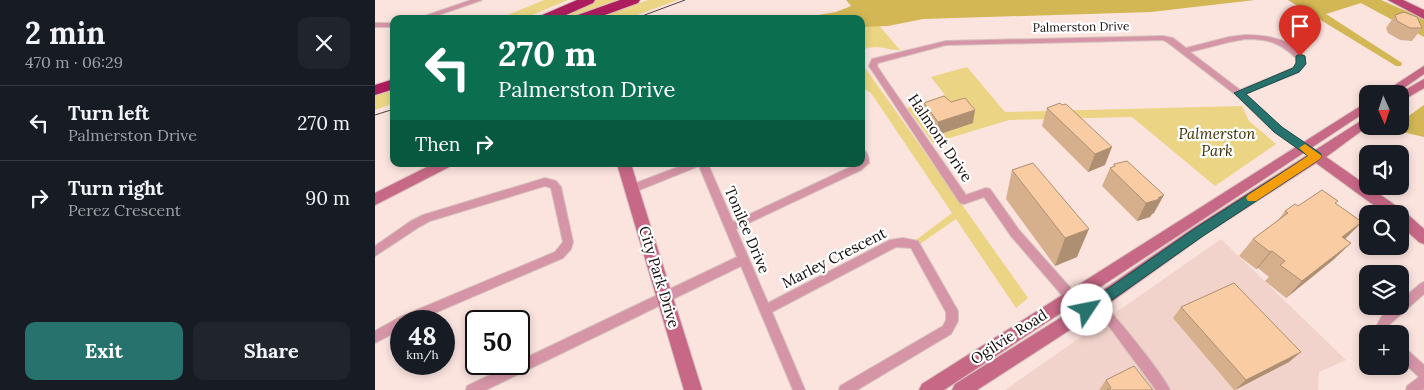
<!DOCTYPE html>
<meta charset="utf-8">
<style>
body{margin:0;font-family:Lora,serif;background:#20242c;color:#f1f3f6;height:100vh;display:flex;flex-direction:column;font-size:19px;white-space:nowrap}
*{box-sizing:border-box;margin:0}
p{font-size:16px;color:#9ea1a6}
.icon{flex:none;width:28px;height:28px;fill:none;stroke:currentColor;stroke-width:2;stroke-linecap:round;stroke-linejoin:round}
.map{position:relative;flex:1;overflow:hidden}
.sheet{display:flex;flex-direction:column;background:#171b24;width:375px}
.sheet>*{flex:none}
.hud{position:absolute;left:15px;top:15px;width:475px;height:152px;border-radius:10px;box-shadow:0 2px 8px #0003;background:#0b6e4f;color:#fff;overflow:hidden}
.needle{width:32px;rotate:177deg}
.fabs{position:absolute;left:984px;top:85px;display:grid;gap:10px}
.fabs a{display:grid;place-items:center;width:50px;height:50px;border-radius:10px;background:#171b24;box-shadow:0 2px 8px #0003;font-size:25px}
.speed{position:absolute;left:15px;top:310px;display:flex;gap:10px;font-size:25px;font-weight:700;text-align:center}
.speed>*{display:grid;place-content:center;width:65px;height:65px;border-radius:50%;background:#171b24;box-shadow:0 2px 8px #0003;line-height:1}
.speed small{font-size:12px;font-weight:400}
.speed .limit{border:2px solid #111;border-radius:8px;background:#fff;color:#111}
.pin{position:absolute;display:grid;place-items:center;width:42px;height:42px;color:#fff;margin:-51px -21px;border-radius:50% 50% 50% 0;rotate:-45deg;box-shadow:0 0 5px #0007}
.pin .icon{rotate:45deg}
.me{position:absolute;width:55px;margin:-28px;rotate:56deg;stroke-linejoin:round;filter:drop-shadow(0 0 4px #0008)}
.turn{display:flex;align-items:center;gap:18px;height:105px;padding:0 25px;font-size:22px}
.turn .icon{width:65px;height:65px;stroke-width:2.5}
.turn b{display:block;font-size:35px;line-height:42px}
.then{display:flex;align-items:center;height:48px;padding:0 25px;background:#0003;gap:10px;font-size:19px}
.round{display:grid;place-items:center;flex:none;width:52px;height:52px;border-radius:10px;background:#20242c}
.summary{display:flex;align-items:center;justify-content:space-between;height:85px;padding:0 25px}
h1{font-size:30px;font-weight:700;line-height:38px}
.primary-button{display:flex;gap:10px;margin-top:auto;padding:10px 25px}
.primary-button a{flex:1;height:58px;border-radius:10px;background:#28726d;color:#fff;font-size:20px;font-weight:700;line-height:58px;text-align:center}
.primary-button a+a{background:#20242c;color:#f1f3f6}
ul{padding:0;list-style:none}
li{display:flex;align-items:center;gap:15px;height:75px;padding:0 25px;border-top:1px solid #363941}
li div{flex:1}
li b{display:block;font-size:19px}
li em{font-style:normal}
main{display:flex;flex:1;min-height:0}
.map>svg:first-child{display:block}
</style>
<main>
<section class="sheet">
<div class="summary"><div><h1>2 min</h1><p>470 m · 06:29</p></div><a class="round"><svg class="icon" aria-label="close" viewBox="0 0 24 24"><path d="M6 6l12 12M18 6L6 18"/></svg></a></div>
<ul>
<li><svg class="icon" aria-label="left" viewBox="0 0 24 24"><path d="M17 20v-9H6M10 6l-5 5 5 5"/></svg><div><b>Turn left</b><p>Palmerston Drive</p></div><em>270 m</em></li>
<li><svg class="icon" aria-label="right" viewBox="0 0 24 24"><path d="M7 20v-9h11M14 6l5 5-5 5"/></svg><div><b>Turn right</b><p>Perez Crescent</p></div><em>90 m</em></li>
</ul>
<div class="primary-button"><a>Exit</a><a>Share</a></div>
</section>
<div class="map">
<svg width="1049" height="390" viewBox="0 0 1049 390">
<rect width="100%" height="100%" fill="#fbe3de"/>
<path fill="#f2d3cc" d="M846,239L971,360L944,372L943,390H630Z"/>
<g fill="#ebd584">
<path d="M169,0H193L147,19H123Z"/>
<path d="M219,0H243L189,19H179Z"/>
<path d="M273,0H303L251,19H220Z"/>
<path d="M494,14L525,50C512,51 502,43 488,50L486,54V19H450Z"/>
<path d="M486,62L653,298L641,308L581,219L545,244L541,240L577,213L496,93L486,87Z"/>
<path d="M592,67L630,112L867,106L874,121L901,144L840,186L757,117L634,120L558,143L532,108L570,95L556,77Z"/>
<path d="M19,90V103L0,110V96Z"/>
</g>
<g fill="#d2b754">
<path d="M471,0H880L776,12L548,19L513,26L486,27V19H420L461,12L476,6Z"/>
<path d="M913,0H1006L1049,19V37L986,3L951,14L1027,63L1026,66H1021Z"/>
<path d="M1049,105V137L1015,129L1019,126H1025V122Z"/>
</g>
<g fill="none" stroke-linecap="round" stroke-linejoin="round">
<g stroke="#d6c1bc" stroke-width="2">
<g id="street">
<path d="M96,0H107L52,19H41Z"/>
<rect x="0" y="23" width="19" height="4"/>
<path d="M870,35C890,35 926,39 930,64L924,72L870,94L906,128L944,154L946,156L944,158H938L900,132L861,95L792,42L788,40L571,45L503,63L502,66L512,81L591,195L611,188L615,189L644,230L700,293L702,297L700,301L696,302L692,301L636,236L609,197L589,204L585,203L494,66L497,59L571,41L788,36L798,38L811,48L854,37ZM870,39C893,39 904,42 921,58L922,64L918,68L865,90L815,52L854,42Z"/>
<path d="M486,149C492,150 494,157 494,163L486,170L361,229L393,303L515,240L528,238L543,241L583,311V321L576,334L482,390H464L465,386L568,326L571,320V312L536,248L521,247L397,312L430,390H418L366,266L111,390H91L92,386L138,364H144V361L362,257L324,166L257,193L253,192L252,189L253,186L311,164H333L358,222L482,164H486Z"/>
<path d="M170,178L181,181L186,187L198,242L196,249L188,258L41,321H26V329L0,343V331L25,317L180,252L188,242L176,188L170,186L55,221L44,227L0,256V246L36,221L48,215Z"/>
<path d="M1049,282V294L1015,324L1014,326L1017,334H1005L1002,325L1007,316L1018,306H1025V301L1045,284Z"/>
<path d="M721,299C732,303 790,377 795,390H781L730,321L715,304L717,300Z"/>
<path d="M1025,345L1029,347L1049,365V389L1047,390H1031L1032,386L1044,377L1025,359Z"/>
</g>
</g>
<g stroke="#d6c1bc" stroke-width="2">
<g id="secondary">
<path d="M1049,66V74L1020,94H1006Z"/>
<path d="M1049,79V88L1025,102V94H1023Z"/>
<path d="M992,102V111L569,390H544L547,384Z"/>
<path d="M992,117L993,126L951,157L1030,212L1049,229V244L1044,242L1025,225V214H1011L941,163L828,236L718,315L602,390H577L580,384L706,305L818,228Z"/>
<path d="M58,164H76L74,167L0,205V193Z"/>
<path d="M242,164H256L327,390H309Z"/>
</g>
</g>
<g stroke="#d6c1bc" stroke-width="2">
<path id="primary" d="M1013,0H1028L1049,10V19Z"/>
</g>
<g stroke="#d6c1bc" stroke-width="2">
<g id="highway">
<path d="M202,0H220L218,3L182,19H163L165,16Z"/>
<path d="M245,0H265L263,3L219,19H198L200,16Z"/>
<path d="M19,79V89L0,95V85Z"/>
</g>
</g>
<use href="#street" fill="#d694a7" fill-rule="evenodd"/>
<use href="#secondary" fill="#c76887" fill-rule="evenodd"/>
<use href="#primary" fill="#ba4570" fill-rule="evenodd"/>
<use href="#highway" fill="#ad1d5d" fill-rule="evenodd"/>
<g stroke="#4d413f" stroke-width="1">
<path d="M259,19L310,0"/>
<path d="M0,115L19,109"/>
</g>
</g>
<g fill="#d6af8c">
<path d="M1020,15L1047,28L1037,41L1025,40L1013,33L1011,28Z"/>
<path d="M549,103L598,123L562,135L548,115Z"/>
<path d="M685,103L730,165L713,172L667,126L672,108Z"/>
<path d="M658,163L702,257L680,266L631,199L637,170Z"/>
<path d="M739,164L779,213L777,214L775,217L762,221L727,186L735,168L738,167Z"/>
<path d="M961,204L987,222L970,239L976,243L958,260L911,298L890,281L894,277L883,268L881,269L864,256L878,239L903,220L910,211L923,206Z"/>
<path d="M806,307L914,362L859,390L798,318Z"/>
<path d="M731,380L778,390H724Z"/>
</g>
<g fill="#ae8f72">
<path d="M600,110L598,123L562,135L563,122Z"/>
<path d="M737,147L730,165L713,172L720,154Z"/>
<path d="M789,195L779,213L777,214L775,217L762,221L771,203Z"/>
<path d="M987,222L970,239L967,237Z"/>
<path d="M714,229L702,257L680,266L690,238Z"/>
<path d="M976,243L958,260L911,298L927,281Z"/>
<path d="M897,251L883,268L881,269L895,252Z"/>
<path d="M926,352L914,362L860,390L871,380Z"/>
</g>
<g fill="#f9cca3" stroke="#ae8f72">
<path d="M1029,12L1042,17L1047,28H1035L1022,21L1020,15Z"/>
<path d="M569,96L576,102L590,98L600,110L563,122L549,103Z"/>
<path d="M685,103L687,105L691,104L737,147L720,154L672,108Z"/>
<path d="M752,161L789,195L783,198L785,199L771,203L735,168L740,166L739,164Z"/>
<path d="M658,163L714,229L690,238L637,170Z"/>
<path d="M947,190L963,201L960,203L987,222L967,237L976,243L927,281L905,265L910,261L897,251L895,252L878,239L913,213L910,211L920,204L923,206Z"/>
<path d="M859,283L926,352L871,380L806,307Z"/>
<path d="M759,366L778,390H731L736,388L731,380Z"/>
</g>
<path fill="#28726d" stroke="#1a4a47" d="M925,54L930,56L931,64L924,72L871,94L907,127L945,153L947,156L945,159L828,236L717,314L712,316L708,314L706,310L708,306L819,229L933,156L899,132L859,93L918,68L921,63V56Z"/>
<path fill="#f59e0b" d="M930,144L947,156L945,159L881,201H873L871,198L873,195L933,156L924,148Z"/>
<g text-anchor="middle" stroke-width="4.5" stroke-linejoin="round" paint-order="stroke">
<g font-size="12" fill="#140c0b" stroke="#fff">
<text transform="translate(706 27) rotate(-1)" y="4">Palmerston Drive</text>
</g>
<g font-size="15" font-style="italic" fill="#392f02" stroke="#fff">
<text x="842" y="139">Palmerston<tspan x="842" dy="17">Park</tspan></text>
</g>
<g font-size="15" fill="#140c0b" stroke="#fff">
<text transform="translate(565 138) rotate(56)" y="5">Halmont Drive</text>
<text transform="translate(372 230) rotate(67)" y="5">Tonilee Drive</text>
<text transform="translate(459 258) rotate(-27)" y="5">Marley Crescent</text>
<text transform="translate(284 277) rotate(73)" y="5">City Park Drive</text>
<text transform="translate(634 337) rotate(-33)" y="5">Ogilvie Road</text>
</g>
</g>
</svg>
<div class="fabs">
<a><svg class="needle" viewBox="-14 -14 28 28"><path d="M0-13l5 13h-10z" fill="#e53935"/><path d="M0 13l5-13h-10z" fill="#9ea1a6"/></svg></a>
<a><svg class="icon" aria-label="sound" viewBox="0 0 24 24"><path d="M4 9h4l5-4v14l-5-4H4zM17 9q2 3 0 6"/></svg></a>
<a><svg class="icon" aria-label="search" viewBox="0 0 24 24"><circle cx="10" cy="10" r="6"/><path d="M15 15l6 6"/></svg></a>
<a><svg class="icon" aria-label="layers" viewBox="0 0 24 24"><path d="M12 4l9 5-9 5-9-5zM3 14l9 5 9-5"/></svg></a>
<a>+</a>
</div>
<div class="speed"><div>48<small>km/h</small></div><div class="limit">50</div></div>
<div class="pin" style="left:925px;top:56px;background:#d93025"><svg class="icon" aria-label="arrive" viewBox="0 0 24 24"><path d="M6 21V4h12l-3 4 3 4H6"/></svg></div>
<svg class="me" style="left:712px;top:310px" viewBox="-20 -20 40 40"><circle r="19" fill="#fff"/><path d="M0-13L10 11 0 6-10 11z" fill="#28726d"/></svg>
<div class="hud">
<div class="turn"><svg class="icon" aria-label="left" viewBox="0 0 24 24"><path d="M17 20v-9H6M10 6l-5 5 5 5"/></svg><div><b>270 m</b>Palmerston Drive</div></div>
<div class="then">Then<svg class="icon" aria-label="right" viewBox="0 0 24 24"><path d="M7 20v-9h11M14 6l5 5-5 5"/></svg></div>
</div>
</div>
</main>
